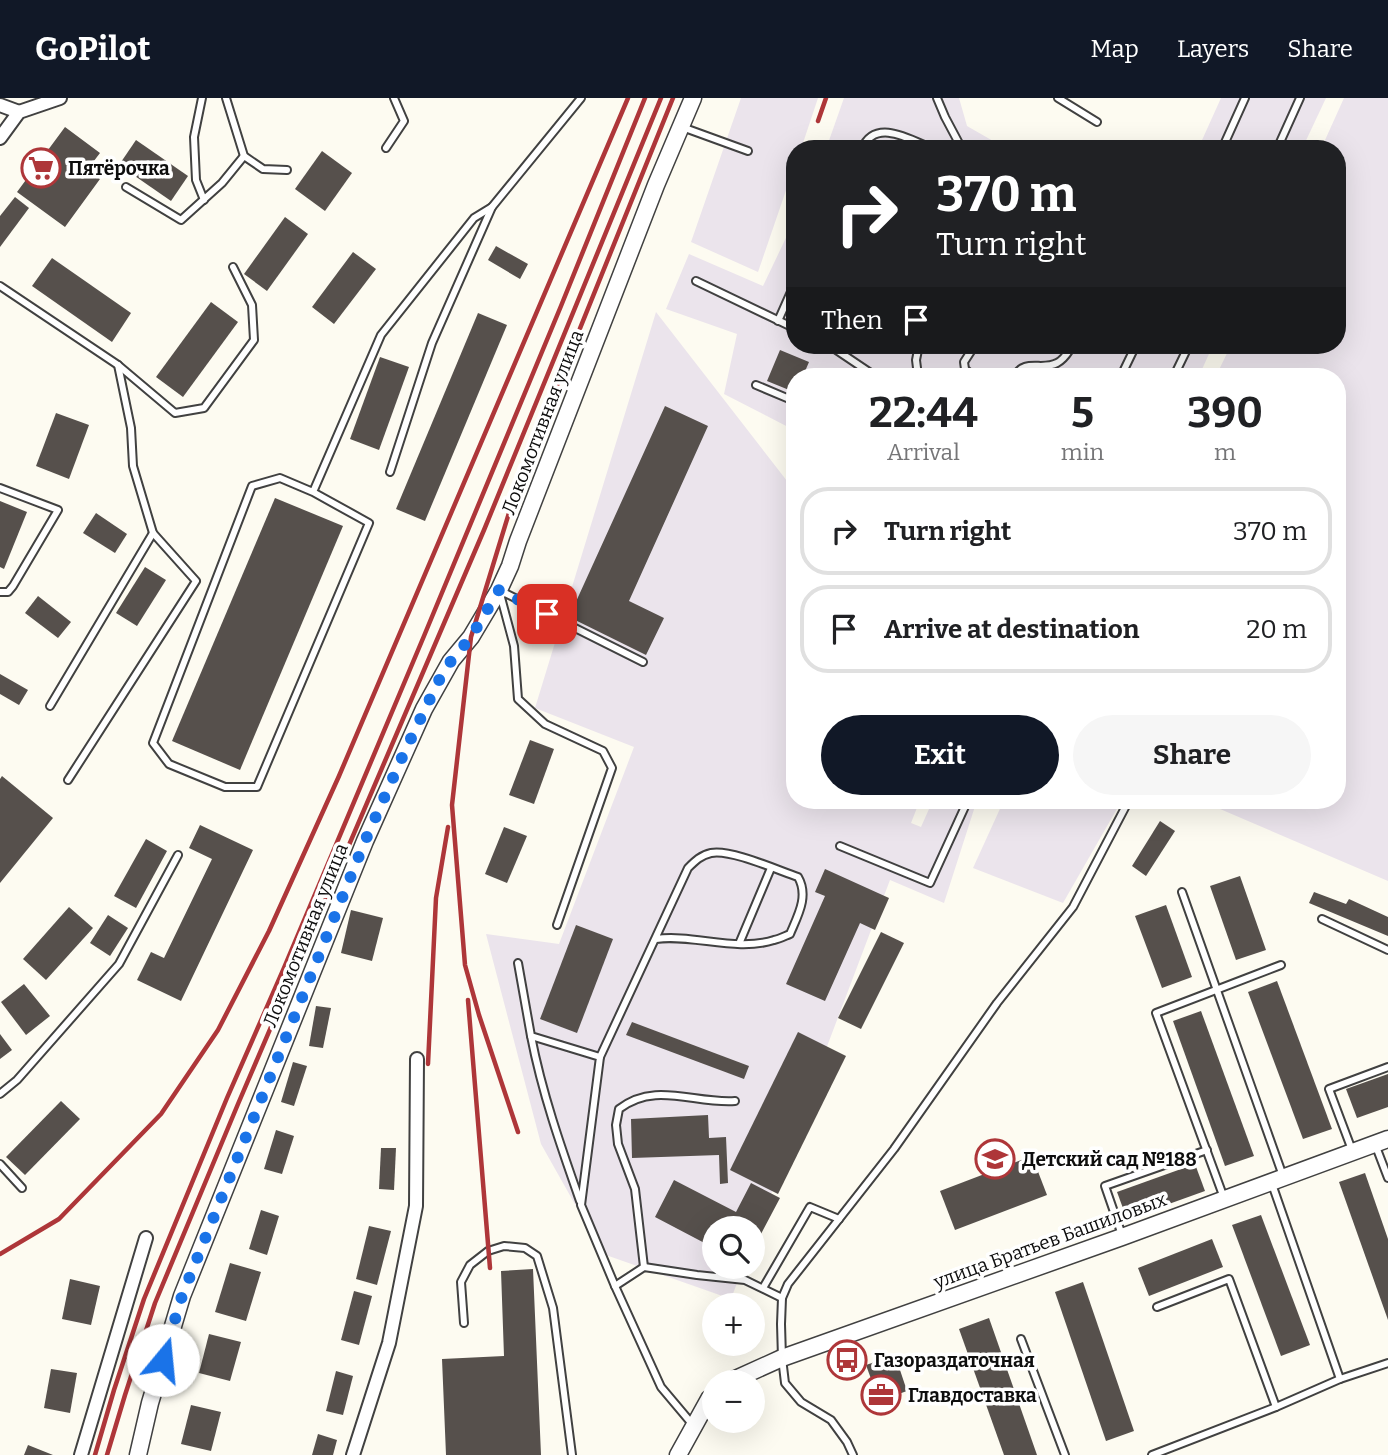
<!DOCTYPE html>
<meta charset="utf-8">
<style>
body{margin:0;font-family:Bitter,serif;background:#f6f6f6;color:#202124;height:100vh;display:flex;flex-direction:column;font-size:26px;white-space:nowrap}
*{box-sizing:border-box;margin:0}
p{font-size:23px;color:#757577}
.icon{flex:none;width:38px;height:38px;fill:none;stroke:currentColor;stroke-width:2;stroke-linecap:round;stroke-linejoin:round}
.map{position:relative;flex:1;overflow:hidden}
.drawer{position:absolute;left:786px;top:270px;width:560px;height:441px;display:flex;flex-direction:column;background:#fff;border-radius:28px;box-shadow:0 7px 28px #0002}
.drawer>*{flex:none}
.top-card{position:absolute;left:786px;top:42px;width:560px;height:214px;border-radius:28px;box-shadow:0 7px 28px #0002;background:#202124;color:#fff;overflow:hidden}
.controls{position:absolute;left:702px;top:1118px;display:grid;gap:14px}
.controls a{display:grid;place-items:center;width:63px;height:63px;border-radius:50%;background:#fff;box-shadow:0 7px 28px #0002;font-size:35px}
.pin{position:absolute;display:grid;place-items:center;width:60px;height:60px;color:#fff;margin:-30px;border-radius:14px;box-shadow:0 4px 10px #0006}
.me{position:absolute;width:77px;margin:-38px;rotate:17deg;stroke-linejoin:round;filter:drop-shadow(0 0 5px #0008)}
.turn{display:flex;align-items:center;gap:24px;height:147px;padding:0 35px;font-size:32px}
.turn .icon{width:91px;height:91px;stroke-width:2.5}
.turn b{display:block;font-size:49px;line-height:60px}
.then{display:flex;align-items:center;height:66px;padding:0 35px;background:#0003;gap:14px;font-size:26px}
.eta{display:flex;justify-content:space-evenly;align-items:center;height:119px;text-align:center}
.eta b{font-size:42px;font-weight:700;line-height:49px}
.action{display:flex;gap:14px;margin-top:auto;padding:14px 35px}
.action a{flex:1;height:80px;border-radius:42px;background:#111827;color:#fff;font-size:28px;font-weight:700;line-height:80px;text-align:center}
.action a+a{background:#f6f6f6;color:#202124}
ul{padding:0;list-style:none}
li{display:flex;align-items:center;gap:21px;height:88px;margin:0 14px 10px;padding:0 21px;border:4px solid #e0e0e0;border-radius:28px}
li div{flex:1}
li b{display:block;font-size:26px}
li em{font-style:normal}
header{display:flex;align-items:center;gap:42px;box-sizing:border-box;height:98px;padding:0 35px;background:#111827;color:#fff}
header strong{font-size:33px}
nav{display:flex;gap:38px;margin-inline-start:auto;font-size:24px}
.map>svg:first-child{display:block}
</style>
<header>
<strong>GoPilot</strong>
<nav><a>Map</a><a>Layers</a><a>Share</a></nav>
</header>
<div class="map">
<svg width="1388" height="1357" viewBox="0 0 1388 1357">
<rect width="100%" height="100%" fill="#fdfbf1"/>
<g fill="#ebe4ec">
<path d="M741,0H818L801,51H794V69L758,174L691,144Z"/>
<path d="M844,0H959L967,28L1007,51H826Z"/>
<path d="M1221,0H1326L1302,51H1198Z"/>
<path d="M1344,0H1388V783L1199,702H1337V278H1216L1231,247H1337V51H1321Z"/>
<path d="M794,123V247H1213L1199,278H794V332L724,296L737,236L666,211L689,156L763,188Z"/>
<path d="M656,214L794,392V702H920L911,725L921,729L933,702H977L944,805L890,782L753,1144L752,1130H714V1169H743L731,1201L603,1156L541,1046L486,836L559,846L634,649L535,610Z"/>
<path d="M1004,702H1122L1063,805L973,770Z"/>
</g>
<g fill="#56504c">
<path d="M65,29L100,55L87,72L100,81L65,129L17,94Z"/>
<path d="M136,42L188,78L171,103L119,67Z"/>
<path d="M1109,42L1125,51H1104Z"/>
<path d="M322,53L352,75L325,113L295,91Z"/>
<path d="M15,99L29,110L0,149V118Z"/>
<path d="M285,119L308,136L267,193L244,176Z"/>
<path d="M496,148L528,166L520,181L488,162Z"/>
<path d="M353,154L376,171L334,226L312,209Z"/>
<path d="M52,160L131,215L112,244L32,188Z"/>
<path d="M211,204L238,224L183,299L156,279Z"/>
<path d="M478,215L507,227L425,423L396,411Z"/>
<path d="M780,252L809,264L803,278H794V294L767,283Z"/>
<path d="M380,259L409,269L379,352L350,341Z"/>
<path d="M665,308L708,328L629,503L664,520L646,557L569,519Z"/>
<path d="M56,315L89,327L69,381L36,368Z"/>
<path d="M275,400L343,428L240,672L172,643Z"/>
<path d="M0,403L27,414L4,471L0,469Z"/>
<path d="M96,415L127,436L115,455L83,435Z"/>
<path d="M145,469L166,482L137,528L116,515Z"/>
<path d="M38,498L71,524L58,540L25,515Z"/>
<path d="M0,576L28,592L19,607L0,596Z"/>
<path d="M530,642L554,651L534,706L509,697Z"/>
<path d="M2,678L53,720L0,785V681Z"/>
<path d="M1160,723L1175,733L1146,778L1132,768Z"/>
<path d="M200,727L253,752L181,903L137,882L151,854L164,860L212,761L189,750Z"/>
<path d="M504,729L527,738L507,785L485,776Z"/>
<path d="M146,741L167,753L136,810L114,798Z"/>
<path d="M825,771L889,800L875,832L860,825L825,903L786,886L825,798L815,794Z"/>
<path d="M1240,778L1266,852L1236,862L1210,788Z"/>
<path d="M1314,794L1346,806L1349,801L1388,819V838L1309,805Z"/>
<path d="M1166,807L1192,879L1162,890L1135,818Z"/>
<path d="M69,809L93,830L46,882L23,861Z"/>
<path d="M351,812L383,820L372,863L341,855Z"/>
<path d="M108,817L128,830L110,858L90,845Z"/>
<path d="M576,827L613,841L577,935L540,921Z"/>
<path d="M881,834L904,845L861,931L838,920Z"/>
<path d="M1277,883L1332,1031L1303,1041L1248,894Z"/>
<path d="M24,886L50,918L26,937L1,904Z"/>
<path d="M316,908L331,910L323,950L309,948Z"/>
<path d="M1201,913L1254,1058L1225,1068L1173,923Z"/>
<path d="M632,924L749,968L744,981L626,937Z"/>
<path d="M798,934L846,958L778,1096L730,1072Z"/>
<path d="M0,936L12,952L0,961Z"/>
<path d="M293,964L307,968L294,1008L281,1004Z"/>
<path d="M1388,976V1009L1357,1020L1346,991Z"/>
<path d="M61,1003L80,1021L25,1077L6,1059Z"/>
<path d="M708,1017L709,1040L726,1039L728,1085L720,1086L719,1057L632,1060L631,1021Z"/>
<path d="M276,1032L294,1038L282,1076L264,1071Z"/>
<path d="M381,1050H396L394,1092L379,1091Z"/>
<path d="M1032,1058L1047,1097L955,1132L940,1093Z"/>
<path d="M1195,1066L1205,1093L1127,1121L1117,1094Z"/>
<path d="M1365,1075L1388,1141V1222L1339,1084Z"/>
<path d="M674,1082L736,1114L751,1085L780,1100L752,1153V1130H714V1150L655,1119Z"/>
<path d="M261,1112L279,1118L267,1157L249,1151Z"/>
<path d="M1261,1117L1310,1247L1281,1258L1232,1127Z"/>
<path d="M369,1128L391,1133L377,1187L356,1181Z"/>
<path d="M1212,1141L1223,1169L1149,1198L1138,1170Z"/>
<path d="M230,1165L261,1174L246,1223L215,1214Z"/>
<path d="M533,1171L541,1357H446L442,1261L504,1258L501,1173Z"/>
<path d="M70,1181L100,1188L91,1227L62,1221Z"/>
<path d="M1083,1184L1134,1333L1106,1343L1055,1194Z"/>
<path d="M354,1193L372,1198L359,1247L341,1242Z"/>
<path d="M989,1220L1037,1357H1004L959,1231Z"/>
<path d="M209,1236L241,1244L230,1283L199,1275Z"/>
<path d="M895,1257L907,1293L879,1303L866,1267Z"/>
<path d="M51,1271L77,1275L70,1315L44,1310Z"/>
<path d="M336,1273L353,1278L343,1317L326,1313Z"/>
<path d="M191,1307L221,1314L211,1353L181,1346Z"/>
<path d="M318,1336L337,1342L333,1357H312Z"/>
<path d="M28,1347L53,1357H24Z"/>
</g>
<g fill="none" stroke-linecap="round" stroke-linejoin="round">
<g stroke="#414141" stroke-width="10">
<g id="service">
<path d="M202,0L194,39L196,82L204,102"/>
<path d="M226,0L244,58L263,71L287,72"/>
<path d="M937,0L945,19L962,51"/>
<path d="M1058,0L1097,24"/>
<path d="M682,29L748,53"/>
<path d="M386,50L404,23L394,0"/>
<path d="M862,51C875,19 911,42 933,51"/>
<path d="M1222,51L1245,0"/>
<path d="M1277,51L1300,0"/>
<path d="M126,89L181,122L222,85L244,58"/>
<path d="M696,183L794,230"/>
<path d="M0,188L118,267L175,315L204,310L254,242L252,207L233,169"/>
<path d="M778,223L794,187"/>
<path d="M829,247L875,278"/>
<path d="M918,278L916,262L919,247"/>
<path d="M973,278L965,271L964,264L975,247"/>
<path d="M1015,278C1024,260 1042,273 1057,265C1065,261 1068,254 1073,247"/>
<path d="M1121,278L1136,247"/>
<path d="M1174,278L1189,247"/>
<path d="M756,287L794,303"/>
<path d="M390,374L432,245L492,109L581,0"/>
<path d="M0,390L58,412L13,488L8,494H0"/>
<path d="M313,394L280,380L252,388L153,645L169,666L225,689H257L369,425L313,394L381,237L474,120L492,109"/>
<path d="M50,608L153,435"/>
<path d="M68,682L196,483L153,435L133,368L131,330L118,267"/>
<path d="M840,748L930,785L968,702"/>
<path d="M1182,794L1283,1078"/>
<path d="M1322,821L1388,852"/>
<path d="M557,827L612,670L603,653L545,626L518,601L514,548L499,492L643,564"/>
<path d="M739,846L771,770"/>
<path d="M518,865L531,938L600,959L581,1107L615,1188L661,1289L693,1327"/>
<path d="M531,938C542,995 561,1049 580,1103"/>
<path d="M600,959L688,770C695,763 701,757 711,755C731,751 777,772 798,779C809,798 798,817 790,836C785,838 779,841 774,842C736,854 694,836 656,841"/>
<path d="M0,996L17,982L119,866L178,757"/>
<path d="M1375,1046L1388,1080"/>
<path d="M1352,1052L1329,991L1388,969"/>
<path d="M0,1066L22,1090"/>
<path d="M1272,1086L1340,1281"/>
<path d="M1224,1100L1156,915L1281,867"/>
<path d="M1122,1137L1105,1088L1207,1052"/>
<path d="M644,1169L635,1091L618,1046L616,1027L619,1011C655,983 694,1006 735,1003"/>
<path d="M615,1188L644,1169L697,1177L745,1182L782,1200"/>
<path d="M763,1190L810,1109L839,1121"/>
<path d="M1157,1209L1229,1181L1276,1309"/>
<path d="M464,1225L461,1184L470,1167L488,1153L504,1148L525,1150L537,1158L553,1210L572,1357"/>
<path d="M1021,1241L1065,1357"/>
<path d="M853,1357L847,1344L831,1322L801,1304L785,1285L782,1260L781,1226L782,1200L788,1186L894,1051L997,905L1073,809L1129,702"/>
<path d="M1152,1357L1276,1309L1340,1281L1388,1265"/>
</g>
</g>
<g stroke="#414141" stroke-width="16">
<g id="minor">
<path d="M0,7L19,14"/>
<path d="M0,40L19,14L60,0"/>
<path d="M81,1357L146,1140"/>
<path d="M353,1357L389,1245L416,1108L417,961"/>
</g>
</g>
<g stroke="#414141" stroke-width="19">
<g id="tertiary">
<path d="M729,1284L782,1260L1122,1139L1388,1041"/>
<path d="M138,1357L150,1305L182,1198L365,743L424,611L451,563L471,539L499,492L510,468L518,443L656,87L693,0"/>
<path d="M678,1357L709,1301L714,1297"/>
</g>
</g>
<use href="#service" stroke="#fff" stroke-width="6"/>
<use href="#minor" stroke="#fff" stroke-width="12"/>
<use href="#tertiary" stroke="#fff" stroke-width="16"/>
<g stroke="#ae3639" stroke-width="4.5">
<path d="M818,23L826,0"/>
<path d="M468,902L490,1170"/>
<path d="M428,966L436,800L448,729"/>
<path d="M518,1034L479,917L465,867L452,707L471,539L520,379L673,0"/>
<path d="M0,1156L59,1121L161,1016L218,932L269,833L339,678L628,0"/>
<path d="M95,1357L114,1292L144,1201L227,1000L284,870L424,538L561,208L645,0"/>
<path d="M107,1357L125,1297L155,1205L238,1006L484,432L661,0"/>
</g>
</g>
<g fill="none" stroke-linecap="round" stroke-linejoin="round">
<path stroke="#1a73e8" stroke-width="12" stroke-dasharray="0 21.6" d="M163,1262L182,1198L365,743L404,655L438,584L451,563L471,539L499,492L547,516"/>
</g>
<defs>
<g id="supermarket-ring" transform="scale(2.0125)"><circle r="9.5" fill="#fff" stroke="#ae3639" stroke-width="1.5"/><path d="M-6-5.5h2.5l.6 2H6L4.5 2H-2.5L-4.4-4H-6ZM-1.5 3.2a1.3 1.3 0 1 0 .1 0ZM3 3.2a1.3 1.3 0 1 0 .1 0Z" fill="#ae3639"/></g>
<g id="school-ring" transform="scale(2.0125)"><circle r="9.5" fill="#fff" stroke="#ae3639" stroke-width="1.5"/><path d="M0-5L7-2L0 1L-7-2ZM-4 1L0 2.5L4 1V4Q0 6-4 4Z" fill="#ae3639"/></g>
<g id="bus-ring" transform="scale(2.0125)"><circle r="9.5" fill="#fff" stroke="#ae3639" stroke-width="1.5"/><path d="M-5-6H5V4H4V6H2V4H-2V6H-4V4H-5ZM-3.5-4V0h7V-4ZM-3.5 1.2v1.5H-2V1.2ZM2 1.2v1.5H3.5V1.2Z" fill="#ae3639"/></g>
<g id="office-ring" transform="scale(2.0125)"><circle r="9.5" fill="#fff" stroke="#ae3639" stroke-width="1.5"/><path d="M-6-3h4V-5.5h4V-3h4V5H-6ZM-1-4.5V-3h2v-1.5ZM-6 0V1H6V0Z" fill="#ae3639"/></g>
</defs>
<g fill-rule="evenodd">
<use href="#supermarket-ring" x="41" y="70"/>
<use href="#school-ring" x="995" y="1061"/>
<use href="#bus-ring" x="847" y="1262"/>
<use href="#office-ring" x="881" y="1297"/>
</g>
<g text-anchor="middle" stroke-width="7" stroke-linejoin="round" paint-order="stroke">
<g font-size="19" font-weight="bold" fill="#0e0e0e" stroke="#fff" text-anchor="start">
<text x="68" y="77">Пятёрочка</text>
<text x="1022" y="1068">Детский сад №188</text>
<text x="874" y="1269">Газораздаточная</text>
<text x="908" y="1304">Главдоставка</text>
</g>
<g font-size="19" fill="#0e0e0e" stroke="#fff">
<text transform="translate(542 324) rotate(-69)" y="7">Локомотивная улица</text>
<text transform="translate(305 837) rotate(-68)" y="7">Локомотивная улица</text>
<text transform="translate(1050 1142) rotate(-20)" y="7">улица Братьев Башиловых</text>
</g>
</g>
</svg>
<div class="controls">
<a><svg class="icon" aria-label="search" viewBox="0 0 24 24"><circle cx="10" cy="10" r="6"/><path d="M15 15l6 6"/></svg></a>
<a>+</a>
<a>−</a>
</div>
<div class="pin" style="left:547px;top:516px;background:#d93025"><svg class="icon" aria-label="arrive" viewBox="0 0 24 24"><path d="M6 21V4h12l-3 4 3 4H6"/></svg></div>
<svg class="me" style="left:163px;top:1262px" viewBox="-20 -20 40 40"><circle r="19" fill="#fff"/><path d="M0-13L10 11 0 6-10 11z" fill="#1a73e8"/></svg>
<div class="top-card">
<div class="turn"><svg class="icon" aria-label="right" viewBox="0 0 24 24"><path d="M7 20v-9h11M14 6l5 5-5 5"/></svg><div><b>370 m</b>Turn right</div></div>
<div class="then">Then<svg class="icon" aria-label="arrive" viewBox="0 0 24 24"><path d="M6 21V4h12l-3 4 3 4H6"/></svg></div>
</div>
<section class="drawer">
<div class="eta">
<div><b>22:44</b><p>Arrival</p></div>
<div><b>5</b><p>min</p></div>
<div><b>390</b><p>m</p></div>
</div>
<ul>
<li><svg class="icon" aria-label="right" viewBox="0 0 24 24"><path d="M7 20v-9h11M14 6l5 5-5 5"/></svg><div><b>Turn right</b></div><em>370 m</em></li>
<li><svg class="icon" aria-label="arrive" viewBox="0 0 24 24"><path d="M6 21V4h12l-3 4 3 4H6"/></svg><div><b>Arrive at destination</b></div><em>20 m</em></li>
</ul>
<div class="action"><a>Exit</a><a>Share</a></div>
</section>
</div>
